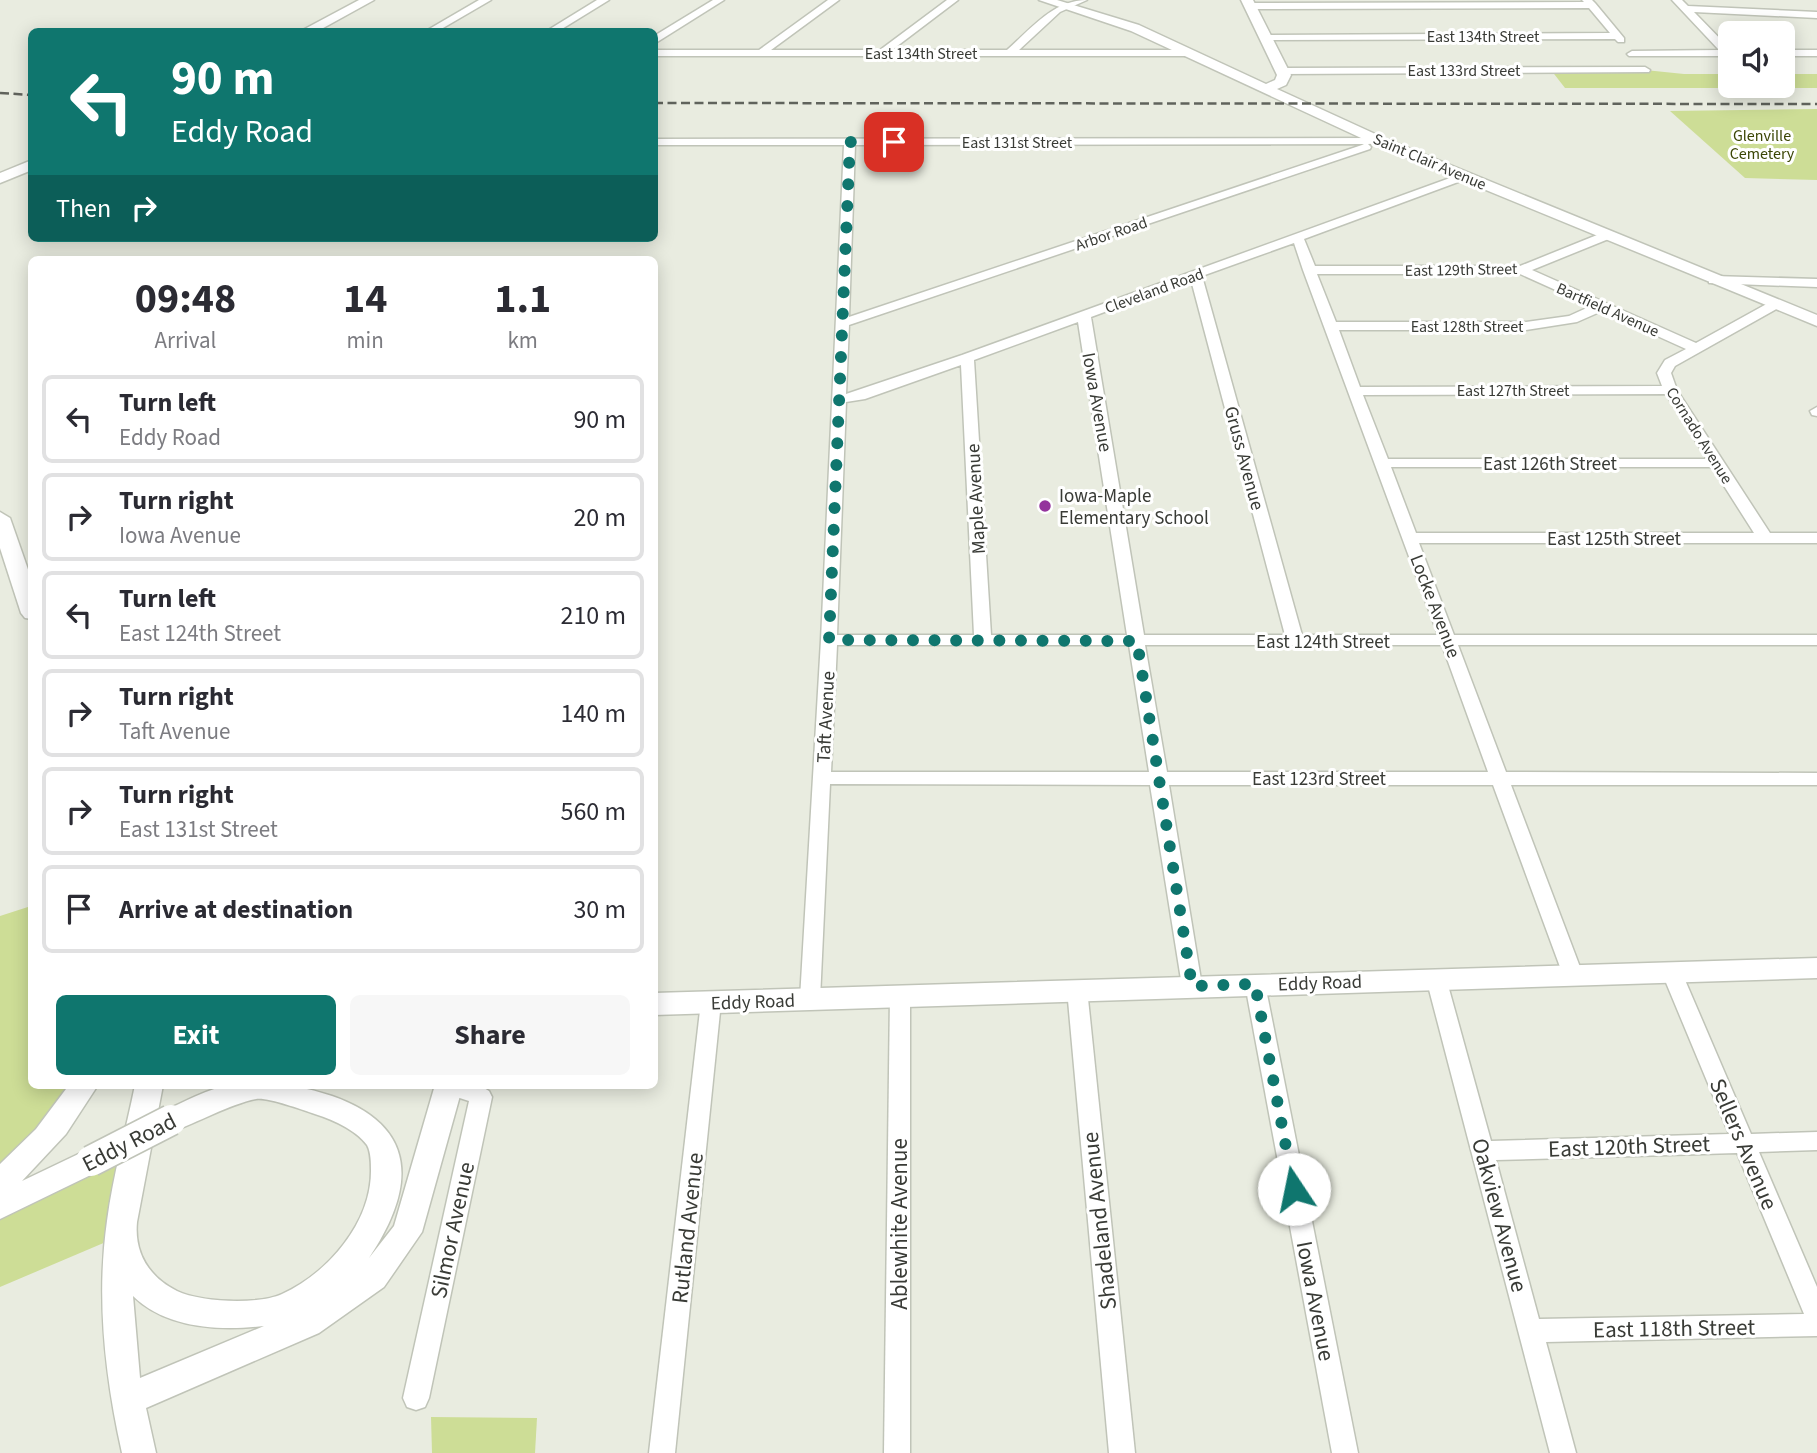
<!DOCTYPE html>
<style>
body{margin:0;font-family:"Source Sans 3",sans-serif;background:#f7f7f7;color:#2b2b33;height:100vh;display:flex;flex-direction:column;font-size:26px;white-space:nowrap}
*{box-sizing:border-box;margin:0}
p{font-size:23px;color:#7c7c81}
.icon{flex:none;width:38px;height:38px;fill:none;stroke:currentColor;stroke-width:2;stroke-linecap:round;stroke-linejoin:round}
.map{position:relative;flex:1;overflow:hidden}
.side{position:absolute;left:28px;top:256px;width:630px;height:833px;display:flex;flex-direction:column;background:#fff;border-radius:10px;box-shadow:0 4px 18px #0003}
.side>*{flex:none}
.guide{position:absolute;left:28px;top:28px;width:630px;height:214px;border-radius:10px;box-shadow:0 4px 18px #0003;background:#0f766e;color:#fff;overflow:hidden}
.tools{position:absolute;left:1718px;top:21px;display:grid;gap:14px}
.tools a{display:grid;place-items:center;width:77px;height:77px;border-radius:10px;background:#fff;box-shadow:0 4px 18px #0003;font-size:35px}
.pin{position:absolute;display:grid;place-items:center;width:60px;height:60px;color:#fff;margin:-30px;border-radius:14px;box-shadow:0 4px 10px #0006}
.me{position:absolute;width:77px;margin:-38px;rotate:349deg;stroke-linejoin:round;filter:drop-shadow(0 0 5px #0008)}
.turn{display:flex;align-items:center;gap:24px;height:147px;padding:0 28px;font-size:32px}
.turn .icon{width:91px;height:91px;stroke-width:2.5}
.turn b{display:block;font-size:49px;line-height:60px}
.then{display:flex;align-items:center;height:66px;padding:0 28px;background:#0003;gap:14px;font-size:26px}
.eta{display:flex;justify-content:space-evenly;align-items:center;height:119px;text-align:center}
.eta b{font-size:42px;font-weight:700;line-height:49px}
.primary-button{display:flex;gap:14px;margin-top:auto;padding:14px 28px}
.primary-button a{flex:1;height:80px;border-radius:10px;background:#0f766e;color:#fff;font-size:28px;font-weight:700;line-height:80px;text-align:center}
.primary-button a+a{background:#f7f7f7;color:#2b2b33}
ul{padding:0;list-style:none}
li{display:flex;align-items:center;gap:21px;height:88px;margin:0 14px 10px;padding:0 14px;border:4px solid #e1e1e2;border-radius:10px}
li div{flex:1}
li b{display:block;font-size:26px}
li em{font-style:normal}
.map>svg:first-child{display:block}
</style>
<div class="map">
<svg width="1817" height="1453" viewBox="0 0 1817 1453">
<rect width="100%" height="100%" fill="#e9ece0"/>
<g fill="#cddd96">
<path d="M1551,70H1645L1684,74H1731V86H1783V74H1817V88H1565Z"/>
<path d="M1817,109V180L1745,178L1670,111Z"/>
<path d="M31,906L32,1085H84L0,1182V916Z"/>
<path d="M139,1137L120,1236L0,1287V1206Z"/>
<path d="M431,1417L537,1418L535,1453H432Z"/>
</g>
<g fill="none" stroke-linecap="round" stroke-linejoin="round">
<g stroke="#c0c4b8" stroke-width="3">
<g id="minor">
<path d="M479,0H491L436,32H424Z"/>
<path d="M597,0H609L557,32H545Z"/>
<path d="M713,0H724L654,44V36Z"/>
<path d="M828,0H839L771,50H880L947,0H958L892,50H1007C1031,29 1053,0 1087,0L1060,12L1019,50H1188L1193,53L1188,56H654V50H759Z"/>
<path d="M1582,0H1592L1595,3L1624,38V42H1618L1615,39L1265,40L1262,39V35L1610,33L1589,8L1250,9L1245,6L1250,3L1584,2Z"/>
<path d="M1672,0H1682L1688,6L1817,12V18L1694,12L1731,50V56H1629L1627,54L1632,51L1719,50Z"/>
<rect x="1783" y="50" width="34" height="6"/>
<path d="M1645,67L1650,70L1649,72L1282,74L1277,71L1282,68Z"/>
<path d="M1379,138L1384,141L1383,143L1368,144L1371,147L1370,149L849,325L846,394L962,355L1461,174H1469V178L1304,239L1315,266H1520L1607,231L1611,232V238L1532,270L1696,343L1772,301H1780V307L1675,366L1671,373L1677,390L1770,533H1817V543H1419L1454,635H1817V645H1458L1506,772L1817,773V785H1511L1583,975L1580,981L1573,983L1566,981L1563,975L1493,785H1169L1202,986L1199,992L1192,994L1185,992L1182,986L1150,785L830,784L820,999L817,1005L810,1007L803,1005L800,999L821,640L844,145H654V139ZM1364,144L1362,145L849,317L855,145ZM1294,243L1303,270L1438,635H1302L1202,276ZM1317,274H1520L1591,306L1569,316L1526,322H1336ZM1191,280L1285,635H1144L1091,317ZM1602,311L1686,349L1665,360L1657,373L1662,386L1360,387L1339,330H1526L1577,322ZM1078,322L1127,635H991L974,360ZM961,365L974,635H837L846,402L865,399ZM1666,394L1707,459H1388L1363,395ZM1391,467H1712L1754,533H1416ZM837,645H1129L1149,772H831ZM1145,645H1442L1488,772H1167Z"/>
<path d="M1713,276L1817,279V287L1709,283V277Z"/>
<path d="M1817,407V416L1812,415L1810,411Z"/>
<path d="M1672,965L1679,967L1682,973L1751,1134L1817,1132V1150L1759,1152L1817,1287V1336L1546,1342L1576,1453H1550L1426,978L1429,972L1436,970L1443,972L1446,978L1491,1141L1729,1134L1662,973L1665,967ZM1737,1153L1804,1314L1539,1319L1496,1160Z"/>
<path d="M1255,976L1262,978L1265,984L1358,1453H1332L1245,984L1248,978Z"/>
<path d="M1077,981L1084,983L1087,989L1135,1453H1109L1067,989L1070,983Z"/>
<path d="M900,988L907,990L910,996V1453H884L890,996L893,990Z"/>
<path d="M711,994L718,996L721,1002L675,1453H649L701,1002L704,996Z"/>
<path d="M479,1085L489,1091L492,1097L429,1398L425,1407L416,1410L407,1407L403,1398L469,1101L441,1092L438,1086Z"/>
</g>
</g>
<g stroke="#c0c4b8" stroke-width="3">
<g id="tertiary">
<path d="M359,0H374L316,32H299Z"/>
<path d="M1039,0H1057L1139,25L1266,84L1275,80L1277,75L1241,0H1253L1291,75L1286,85L1277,89L1384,138L1817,315V326L1374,144L1131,31Z"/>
<path d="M32,160V170L0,183V173Z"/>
<path d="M0,512L10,518L32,581V619L25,618L21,613L0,548Z"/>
<path d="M1817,958V978L654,1015V993Z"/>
<path d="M69,1085H98L66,1134L22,1181L91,1148L101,1152L106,1161L101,1170L0,1219V1164L36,1129Z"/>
<path d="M135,1085H163L137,1222C134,1253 149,1277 177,1291C200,1302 258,1305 282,1294C328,1273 371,1223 371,1171C371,1163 371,1152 367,1145C355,1129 331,1119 312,1113C300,1109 267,1097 256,1099C230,1104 197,1123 171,1132L161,1128L157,1120L161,1112C183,1103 208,1088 231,1085C265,1081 300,1085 332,1096C420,1127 415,1189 369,1258L394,1226L435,1085H463L422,1232L384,1287L319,1333L146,1408L156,1453H122C105,1377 96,1299 107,1221C113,1175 126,1130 135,1085ZM133,1296C167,1329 220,1331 264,1326L140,1378Z"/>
</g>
</g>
<use href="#minor" fill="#fff" fill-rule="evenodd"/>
<use href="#tertiary" fill="#fff" fill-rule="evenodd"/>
<g stroke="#60635c" stroke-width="2.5" stroke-dasharray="9 4.5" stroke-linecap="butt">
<path d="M0,93L32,95"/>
<path d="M654,103L1817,104"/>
</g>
<g stroke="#c0c4b8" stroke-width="33" stroke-linecap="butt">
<path id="tertiary-bridge" d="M91,1161L171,1120"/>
</g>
<use href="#tertiary-bridge" stroke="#fff" stroke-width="30"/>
</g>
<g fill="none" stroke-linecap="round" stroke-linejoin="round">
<path stroke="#0f766e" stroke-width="12" stroke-dasharray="0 21.6" d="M894,142H850L829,640L1137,641L1192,986L1255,984L1294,1189"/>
</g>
<circle fill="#94349c" stroke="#fff" stroke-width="2.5" cx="1045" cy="506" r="7"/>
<g text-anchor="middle" stroke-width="6" stroke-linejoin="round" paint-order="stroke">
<g font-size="16" fill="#393b36" stroke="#fff">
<text x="1483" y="42">East 134th Street</text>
<text x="921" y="59">East 134th Street</text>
<text x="1464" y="76">East 133rd Street</text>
<text x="1017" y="148">East 131st Street</text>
<text transform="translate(1430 161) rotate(23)" y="6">Saint Clair Avenue</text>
<text transform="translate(1111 233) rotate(-19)" y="6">Arbor Road</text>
<text transform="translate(1461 269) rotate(-1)" y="6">East 129th Street</text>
<text transform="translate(1154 290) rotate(-20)" y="6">Cleveland Road</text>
<text transform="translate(1608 309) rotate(24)" y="6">Bartfield Avenue</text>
<text x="1467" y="332">East 128th Street</text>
<text x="1513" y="396">East 127th Street</text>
<text transform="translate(1700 435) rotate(58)" y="6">Cornado Avenue</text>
</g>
<g font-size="16" fill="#3b4605" stroke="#fff">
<text x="1762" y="141">Glenville<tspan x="1762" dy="18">Cemetery</tspan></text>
</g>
<g font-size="19" fill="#393b36" stroke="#fff">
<text transform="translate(1098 402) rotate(80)" y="7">Iowa Avenue</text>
<text transform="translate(1245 458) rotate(75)" y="7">Gruss Avenue</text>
<text x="1550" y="470">East 126th Street</text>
<text transform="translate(975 499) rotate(-93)" y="7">Maple Avenue</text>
<text x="1614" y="545">East 125th Street</text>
<text transform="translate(1436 606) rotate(69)" y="7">Locke Avenue</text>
<text x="1323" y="648">East 124th Street</text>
<text transform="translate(825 717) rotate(-87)" y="7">Taft Avenue</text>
<text x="1319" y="785">East 123rd Street</text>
<text transform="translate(1320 982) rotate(-2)" y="7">Eddy Road</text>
<text transform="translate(753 1001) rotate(-2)" y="7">Eddy Road</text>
</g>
<g font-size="19" fill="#393b36" stroke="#fff" text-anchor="start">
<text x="1059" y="502">Iowa-Maple<tspan x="1059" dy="22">Elementary School</tspan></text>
</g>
<g font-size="23" fill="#393b36" stroke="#fff">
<text transform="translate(129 1142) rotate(-27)" y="8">Eddy Road</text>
<text transform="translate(1744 1144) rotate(67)" y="8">Sellers Avenue</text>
<text transform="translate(1629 1146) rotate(-2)" y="8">East 120th Street</text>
<text transform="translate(1500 1215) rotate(75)" y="8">Oakview Avenue</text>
<text transform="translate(1099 1221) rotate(-96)" y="8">Shadeland Avenue</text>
<text transform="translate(899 1224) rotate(-90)" y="8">Ablewhite Avenue</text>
<text transform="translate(687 1228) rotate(-84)" y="8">Rutland Avenue</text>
<text transform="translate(452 1230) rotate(-78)" y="8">Silmor Avenue</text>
<text transform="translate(1316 1301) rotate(79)" y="8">Iowa Avenue</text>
<text transform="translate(1674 1328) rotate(-1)" y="8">East 118th Street</text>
</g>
</g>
</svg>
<div class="tools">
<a><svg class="icon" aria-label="sound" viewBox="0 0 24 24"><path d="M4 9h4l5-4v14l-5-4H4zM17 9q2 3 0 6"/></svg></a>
</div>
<div class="pin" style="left:894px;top:142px;background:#d93025"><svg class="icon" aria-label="arrive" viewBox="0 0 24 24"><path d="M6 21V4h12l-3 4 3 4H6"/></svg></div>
<svg class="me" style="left:1294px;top:1189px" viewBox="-20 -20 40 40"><circle r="19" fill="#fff"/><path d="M0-13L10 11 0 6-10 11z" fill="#0f766e"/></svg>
<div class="guide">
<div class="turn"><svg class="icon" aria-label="left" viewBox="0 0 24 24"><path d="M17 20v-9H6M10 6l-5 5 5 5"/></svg><div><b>90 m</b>Eddy Road</div></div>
<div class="then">Then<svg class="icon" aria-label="right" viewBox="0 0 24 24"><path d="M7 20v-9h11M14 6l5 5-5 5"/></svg></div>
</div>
<section class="side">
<div class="eta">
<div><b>09:48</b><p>Arrival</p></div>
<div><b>14</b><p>min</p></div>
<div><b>1.1</b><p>km</p></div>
</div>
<ul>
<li><svg class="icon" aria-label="left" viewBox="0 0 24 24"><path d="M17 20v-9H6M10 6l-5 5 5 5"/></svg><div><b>Turn left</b><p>Eddy Road</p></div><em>90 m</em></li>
<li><svg class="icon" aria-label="right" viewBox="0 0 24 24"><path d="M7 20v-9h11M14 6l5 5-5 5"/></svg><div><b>Turn right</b><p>Iowa Avenue</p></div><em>20 m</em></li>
<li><svg class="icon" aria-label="left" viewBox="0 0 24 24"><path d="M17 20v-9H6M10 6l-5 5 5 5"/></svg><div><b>Turn left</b><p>East 124th Street</p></div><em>210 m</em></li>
<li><svg class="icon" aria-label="right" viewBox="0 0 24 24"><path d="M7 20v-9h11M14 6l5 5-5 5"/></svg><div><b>Turn right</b><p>Taft Avenue</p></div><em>140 m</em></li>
<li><svg class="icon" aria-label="right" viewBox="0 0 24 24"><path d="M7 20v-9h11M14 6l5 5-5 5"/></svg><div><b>Turn right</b><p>East 131st Street</p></div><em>560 m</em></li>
<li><svg class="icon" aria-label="arrive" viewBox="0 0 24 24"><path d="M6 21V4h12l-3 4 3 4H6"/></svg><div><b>Arrive at destination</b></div><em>30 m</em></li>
</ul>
<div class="primary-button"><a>Exit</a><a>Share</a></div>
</section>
</div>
